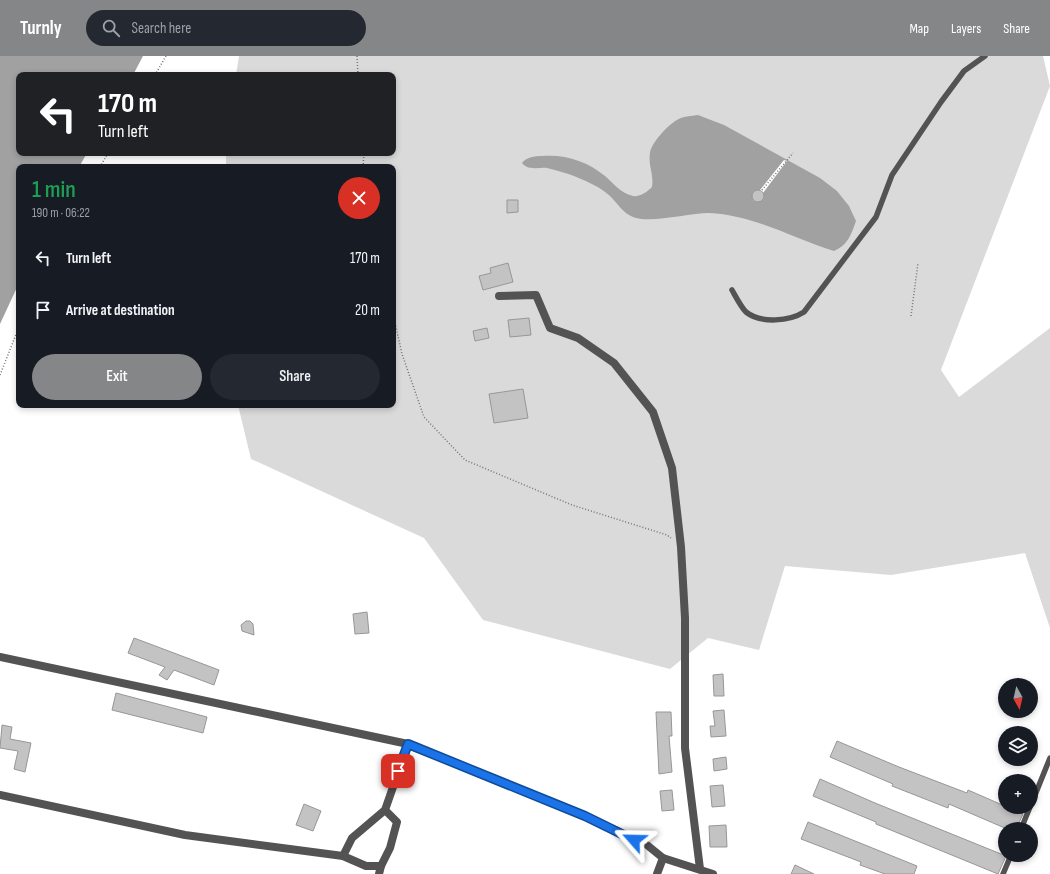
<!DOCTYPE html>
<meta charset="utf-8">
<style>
body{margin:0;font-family:"Sofia Sans Condensed",sans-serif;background:#242831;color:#f1f3f6;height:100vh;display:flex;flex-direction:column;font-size:15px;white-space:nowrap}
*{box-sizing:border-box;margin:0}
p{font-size:13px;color:#9ea1a6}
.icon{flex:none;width:22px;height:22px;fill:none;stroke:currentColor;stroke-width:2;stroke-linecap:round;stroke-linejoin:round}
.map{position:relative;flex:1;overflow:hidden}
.details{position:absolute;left:16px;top:108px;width:380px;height:244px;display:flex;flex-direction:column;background:#171b24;border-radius:8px;box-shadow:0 2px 6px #0003}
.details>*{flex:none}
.hud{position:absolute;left:16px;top:16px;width:380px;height:84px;border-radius:8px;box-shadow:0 2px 6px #0003;background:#202124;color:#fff;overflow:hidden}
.needle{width:26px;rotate:172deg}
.tools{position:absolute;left:998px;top:622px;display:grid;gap:8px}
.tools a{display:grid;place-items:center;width:40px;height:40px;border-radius:50%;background:#171b24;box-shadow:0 2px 6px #0003;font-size:20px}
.pin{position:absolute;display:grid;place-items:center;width:34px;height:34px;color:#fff;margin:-17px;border-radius:8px;box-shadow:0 2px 6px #0006}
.me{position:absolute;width:44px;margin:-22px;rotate:295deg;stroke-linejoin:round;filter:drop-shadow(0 0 3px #0008)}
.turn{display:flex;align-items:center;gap:14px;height:84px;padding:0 16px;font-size:18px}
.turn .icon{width:52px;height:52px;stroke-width:2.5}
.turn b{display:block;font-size:28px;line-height:34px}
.round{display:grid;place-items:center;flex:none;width:42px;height:42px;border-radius:21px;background:#242831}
.summary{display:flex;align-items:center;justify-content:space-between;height:68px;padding:0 16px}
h1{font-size:24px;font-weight:600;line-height:30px;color:#1e9e55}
.button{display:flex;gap:8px;margin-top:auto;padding:8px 16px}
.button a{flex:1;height:46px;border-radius:24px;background:#858687;color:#fff;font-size:16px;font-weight:600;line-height:46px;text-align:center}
.button a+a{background:#242831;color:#f1f3f6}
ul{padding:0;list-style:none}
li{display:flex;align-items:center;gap:12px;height:52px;padding:0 16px}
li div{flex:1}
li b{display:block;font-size:15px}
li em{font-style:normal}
header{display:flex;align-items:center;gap:24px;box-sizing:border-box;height:56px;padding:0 20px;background:#858687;color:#fff}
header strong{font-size:19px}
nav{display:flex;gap:22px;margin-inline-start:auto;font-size:14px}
.search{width:280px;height:36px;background:#242831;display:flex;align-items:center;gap:10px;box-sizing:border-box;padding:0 14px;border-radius:22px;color:#9ea1a6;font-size:15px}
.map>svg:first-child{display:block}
</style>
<header>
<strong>Turnly</strong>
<div class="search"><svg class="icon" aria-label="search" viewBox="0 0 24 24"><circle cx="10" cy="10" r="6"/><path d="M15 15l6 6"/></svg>Search here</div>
<nav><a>Map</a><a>Layers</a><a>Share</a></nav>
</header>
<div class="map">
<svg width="1050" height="818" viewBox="0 0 1050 818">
<rect width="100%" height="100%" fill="#fff"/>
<path fill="#dadada" d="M239,0H1043L1050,30L941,314L959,341L1050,272V572L1025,497L891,519L785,510L759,594L708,582L670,613L483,564L424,482L251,403L238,349H393V111H226V97H393V19H236Z"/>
<g fill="#a1a1a1">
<path d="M0,0H143L133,19H19V97H87L79,111H19V227L0,268Z"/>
<path d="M698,59L724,69L820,122L837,135L849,150L856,165C851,179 848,189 834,195C792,182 754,159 709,157C688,157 650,168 633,161C623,157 618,148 611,141C601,131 586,125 574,120C566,117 556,114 547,112C539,111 528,115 522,107C526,101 535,100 542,100C565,98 587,105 605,120C613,127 622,138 633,140C640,141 647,136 652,131C654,118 648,110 650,97C651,87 668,69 677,64C682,60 692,60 698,59Z"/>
</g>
<path fill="#fff" d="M784,104L787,105L763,137L762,144L757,146L753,144V137L760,134Z"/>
<g fill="#c3c3c3" stroke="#979797">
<circle cx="758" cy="140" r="6"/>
<path d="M507,144H518V156L507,157Z"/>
<path d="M508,207L513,226L483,234L479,220L491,217L490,212Z"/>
<path d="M529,262L531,279L510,281L508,264Z"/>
<path d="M487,272L489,282L475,285L473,275Z"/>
<path d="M523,333L528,362L494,367L489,338Z"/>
<path d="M367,556L369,577L355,578L353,558Z"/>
<path d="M246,565H250L253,568L254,579L242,575L241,569Z"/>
<path d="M134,582L219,614L214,629L174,614L167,624L159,619L165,611L128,597Z"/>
<path d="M723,618L724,640H714L713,619Z"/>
<path d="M116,637L207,661L203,677L112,654Z"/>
<path d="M724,654L726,680L711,681L710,670H715L713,655Z"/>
<path d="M656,656H671L672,680H669L672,716L659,718Z"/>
<path d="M2,669L12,671L10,683L31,687L25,716L14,713L18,695L0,692Z"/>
<path d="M837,685L899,711L967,737L968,734L1023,758L1016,773H1007L949,748L948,752L892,730L893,728L830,701Z"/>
<path d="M726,701L727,713L714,715L713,703Z"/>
<path d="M820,723L875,747L1006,800L998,818L876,768V766L813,740Z"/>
<path d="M723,729L725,750L712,751L710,730Z"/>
<path d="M672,734L674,754L662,755L660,735Z"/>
<path d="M304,748L321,755L313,775L296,769Z"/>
<path d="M808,766L917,810L914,818H885L860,809L861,806L801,783Z"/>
<path d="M726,769L727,791H710L709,770Z"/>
<path d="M795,809L814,818H791Z"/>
</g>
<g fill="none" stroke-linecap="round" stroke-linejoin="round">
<g stroke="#757575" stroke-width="1.5" stroke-dasharray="1 2" stroke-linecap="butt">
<path d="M357,0L358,19"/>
<path d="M155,19L166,0"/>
<path d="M100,111L108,97"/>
<path d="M363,111L364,97"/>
<path d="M762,134L793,97"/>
<path d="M393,258L402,298L424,361L465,404L572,449L667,479L671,482"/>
<path d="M911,260L918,207"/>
<path d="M0,319L19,271"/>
</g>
<g stroke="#535353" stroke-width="5.5">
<path d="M732,234C736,241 741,251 746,256C761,268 790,265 804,256L876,161L892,119L941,46L964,15L985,0"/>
<path d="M1031,749L1050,702"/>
<path d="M1021,773L1030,751"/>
<path d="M1003,818L1011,799"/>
</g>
<g stroke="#535353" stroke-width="8">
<path d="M499,240L536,239L550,272L578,282L614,307L653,356L672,412L681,491L685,562V692L700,813"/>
<path d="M0,601L408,688L585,760L647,789L663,802L713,818"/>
<path d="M0,739L185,779L343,800"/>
<path d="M385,754L397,766L390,792L381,810H366L343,800L352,782L385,754L408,688"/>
<path d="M379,818L381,810"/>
<path d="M657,818L663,802"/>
</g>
</g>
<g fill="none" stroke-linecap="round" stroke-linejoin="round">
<g stroke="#114b97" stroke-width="10">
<path id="route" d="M398,715L408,688L585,760L634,784"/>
</g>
<use href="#route" stroke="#1a73e8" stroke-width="7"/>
</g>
</svg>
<div class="tools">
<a><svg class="needle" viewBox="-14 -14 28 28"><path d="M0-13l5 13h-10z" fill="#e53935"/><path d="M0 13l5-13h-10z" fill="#9ea1a6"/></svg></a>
<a><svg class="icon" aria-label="layers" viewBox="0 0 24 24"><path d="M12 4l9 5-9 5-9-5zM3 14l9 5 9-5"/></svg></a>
<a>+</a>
<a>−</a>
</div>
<div class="pin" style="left:398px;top:715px;background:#d93025"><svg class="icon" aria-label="arrive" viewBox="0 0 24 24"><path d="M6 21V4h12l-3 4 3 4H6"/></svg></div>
<svg class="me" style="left:634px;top:784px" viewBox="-20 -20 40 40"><path d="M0-17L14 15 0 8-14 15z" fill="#1a73e8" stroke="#fff" stroke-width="4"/></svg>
<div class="hud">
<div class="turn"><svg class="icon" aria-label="left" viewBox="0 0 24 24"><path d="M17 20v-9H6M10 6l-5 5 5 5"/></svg><div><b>170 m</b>Turn left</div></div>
</div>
<section class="details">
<div class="summary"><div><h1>1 min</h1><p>190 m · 06:22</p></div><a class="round" style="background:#d93025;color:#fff"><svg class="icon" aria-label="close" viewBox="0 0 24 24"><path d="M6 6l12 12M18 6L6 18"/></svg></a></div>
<ul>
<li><svg class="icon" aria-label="left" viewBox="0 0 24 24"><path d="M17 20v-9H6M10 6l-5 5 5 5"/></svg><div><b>Turn left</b></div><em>170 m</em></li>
<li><svg class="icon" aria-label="arrive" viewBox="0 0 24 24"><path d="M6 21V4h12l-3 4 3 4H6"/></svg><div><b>Arrive at destination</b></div><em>20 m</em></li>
</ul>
<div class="button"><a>Exit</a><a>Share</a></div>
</section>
</div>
